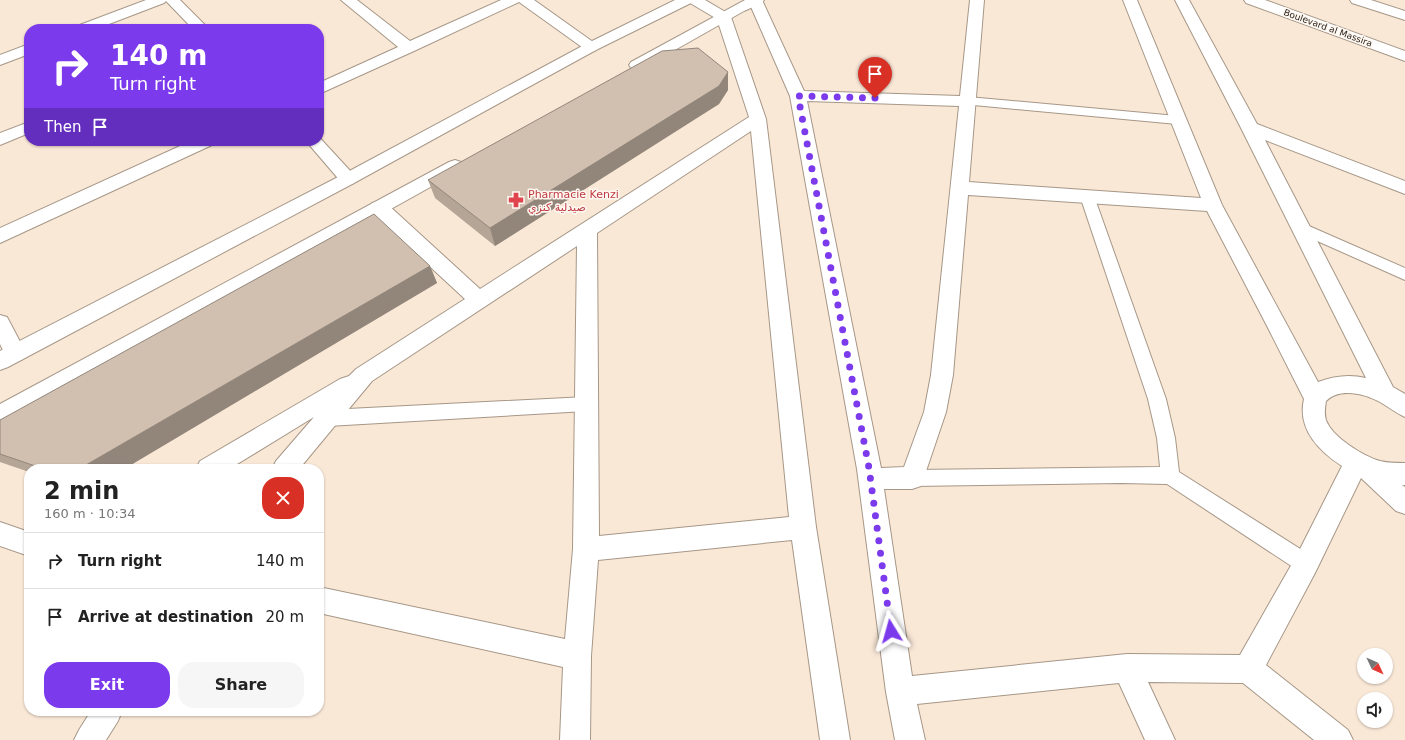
<!DOCTYPE html>
<meta charset="utf-8">
<style>
body{margin:0;font-family:"DejaVu Sans","Noto Sans Arabic",sans-serif;background:#f6f6f6;color:#222;height:100vh;display:flex;flex-direction:column;font-size:15px;white-space:nowrap}
*{box-sizing:border-box;margin:0}
p{font-size:13px;color:#767676}
.icon{flex:none;width:22px;height:22px;fill:none;stroke:currentColor;stroke-width:2;stroke-linecap:round;stroke-linejoin:round}
.map{position:relative;flex:1;overflow:hidden}
.drawer{position:absolute;left:24px;top:464px;width:300px;height:252px;display:flex;flex-direction:column;background:#fff;border-radius:16px;box-shadow:0 1px 3px #0004}
.drawer>*{flex:none}
.banner{position:absolute;left:24px;top:24px;width:300px;height:122px;border-radius:16px;box-shadow:0 1px 3px #0004;background:#7c3aed;color:#fff;overflow:hidden}
.needle{width:26px;rotate:134deg}
.controls{position:absolute;left:1357px;top:648px;display:grid;gap:8px}
.controls a{display:grid;place-items:center;width:36px;height:36px;border-radius:50%;background:#fff;box-shadow:0 1px 3px #0004;font-size:20px}
.pin{position:absolute;display:grid;place-items:center;width:34px;height:34px;color:#fff;margin:-41px -17px;border-radius:50% 50% 50% 0;rotate:-45deg;box-shadow:0 0 4px #0007}
.pin .icon{rotate:45deg}
.me{position:absolute;width:44px;margin:-22px;rotate:352deg;stroke-linejoin:round;filter:drop-shadow(0 0 3px #0008)}
.turn{display:flex;align-items:center;gap:14px;height:84px;padding:0 20px;font-size:18px}
.turn .icon{width:52px;height:52px;stroke-width:2.5}
.turn b{display:block;font-size:28px;line-height:34px}
.then{display:flex;align-items:center;height:38px;padding:0 20px;background:#0003;gap:8px;font-size:15px}
.round{display:grid;place-items:center;flex:none;width:42px;height:42px;border-radius:16px;background:#f6f6f6}
.head{display:flex;align-items:center;justify-content:space-between;height:68px;padding:0 20px}
h1{font-size:24px;font-weight:600;line-height:30px}
.action{display:flex;gap:8px;margin-top:auto;padding:8px 20px}
.action a{flex:1;height:46px;border-radius:16px;background:#7c3aed;color:#fff;font-size:16px;font-weight:600;line-height:46px;text-align:center}
.action a+a{background:#f6f6f6;color:#222}
ul{padding:0;list-style:none}
li{display:flex;align-items:center;gap:12px;height:56px;padding:0 20px;border-top:1px solid #e0e0e0}
li div{flex:1}
li b{display:block;font-size:15px}
li em{font-style:normal}
.map>svg:first-child{display:block}
</style>
<div class="map">
<svg width="1405" height="740" viewBox="0 0 1405 740">
<rect width="100%" height="100%" fill="#fae8d7"/>
<g fill="none" stroke-linecap="round" stroke-linejoin="round">
<g stroke="#a69787" stroke-width="2">
<g id="lane">
<path d="M968,97L1177,116L1182,117L1184,120L1182,123L1177,124L963,104L962,101L963,98Z"/>
<path d="M1087,191L1092,193L1094,196L1166,399L1175,438L1179,472L1313,557L1316,564L1313,571L1306,574L1299,571L1167,484L1121,483L912,486L905,484L903,478L905,472L912,470L1160,467L1157,438L1148,399L1080,196L1082,193Z"/>
<path d="M1302,223L1405,268V280L1297,232L1295,228L1297,224Z"/>
<path d="M586,397L592,399L595,404L592,409L586,411L328,426L322,423L319,418L322,413L328,410Z"/>
</g>
</g>
<g stroke="#a69787" stroke-width="2">
<g id="street">
<path d="M146,0H180L209,29H193L166,1L164,3L96,29H74L77,26Z"/>
<path d="M341,0H357L410,41L501,0H534L596,44L599,47L596,50L591,52L586,50L519,2L414,51L319,94V83L398,47Z"/>
<path d="M688,0H705L729,14L731,17L766,119L816,527L850,740H820L792,540L598,560L591,656L590,740H560L563,667L319,613V587L565,639L573,549L577,246L372,381L299,469H272L276,461L314,417L229,469H196L200,461L340,379L349,376L356,369L465,299L372,213L370,208L372,203L379,202L386,203L480,289L749,117L717,19L690,3ZM751,131L789,517L599,536L597,233Z"/>
<path d="M748,0H762L804,91L960,96L970,0H984L969,182L1201,198L1123,0H1137L1222,205L1318,382C1334,376 1349,374 1366,378L1241,128L1175,0H1189L1257,124L1405,181V194L1265,140L1393,387L1405,394V417C1396,413 1389,407 1380,402C1365,394 1340,387 1326,401C1325,408 1324,413 1326,420C1332,437 1363,456 1380,461C1388,463 1397,463 1405,463V485H1402L1405,487V514L1396,511L1361,478L1315,573L1266,665L1348,730L1353,740H1314L1243,683L1148,682L1175,740H1145L1119,683L917,704L925,740H895L886,692L857,469L790,96ZM807,101L959,106L931,375L924,412L904,467L881,468ZM968,195L1207,211L1266,324L1304,399C1297,429 1319,451 1342,466L1297,555L1240,655L1127,654L912,676L884,489H912L921,486L946,412L953,375Z"/>
<path d="M29,44V54L0,65V55Z"/>
<path d="M29,122V133L0,145V133Z"/>
<path d="M319,137L354,175L357,179L354,183L348,185L342,183L306,141H319Z"/>
<path d="M191,141H215L212,145L0,243V228Z"/>
<path d="M0,315L7,317L26,353L23,359L15,362L7,359L0,344Z"/>
<path d="M0,522L29,532V556L0,546Z"/>
<path d="M91,711H122L118,721L106,740H74L79,730Z"/>
</g>
</g>
<g stroke="#a69787" stroke-width="2">
<g id="secondary">
<path d="M675,0H693L691,3L596,50L354,183L8,367L0,370V351L342,175L586,44Z"/>
<path d="M745,0H764L762,3L744,11L643,68L637,70L631,68L629,65L631,62Z"/>
<path d="M1244,0H1265L1405,51V61L1246,3Z"/>
<path d="M1350,0H1371L1405,11V20L1352,3Z"/>
<path d="M455,160L461,162L464,166L461,170L8,422L0,425V404L449,162Z"/>
</g>
</g>
<use href="#lane" fill="#fff" fill-rule="evenodd"/>
<use href="#street" fill="#fff" fill-rule="evenodd"/>
<use href="#secondary" fill="#fff" fill-rule="evenodd"/>
</g>
<g fill="#b4a597">
<path d="M728,90L719,104L495,246L435,198L428,180Z"/>
<path d="M430,266L437,283L124,469H29V472L0,462V420Z"/>
</g>
<g fill="#92867b">
<path d="M728,72V90L719,104L495,246L490,228Z"/>
<path d="M430,266L437,283L124,469H79Z"/>
</g>
<g fill="#d1c0b0" stroke="#92867b">
<path d="M698,48L728,72L719,86L490,228L428,180L662,51Z"/>
<path d="M374,214L430,266L79,469H44L0,454V420Z"/>
</g>
<g fill="none" stroke-linecap="round" stroke-linejoin="round">
<path stroke="#7c3aed" stroke-width="7" stroke-dasharray="0 12.6" d="M875,98L798,96L869,468L891,631"/>
</g>
<defs>
<g id="pharmacy-bare" transform="scale(1.2)"><path d="M-2-6h4v4h4v4h-4v4h-4v-4h-4v-4h4Z" fill="#e0444e" stroke="#fff8f1" stroke-width="2.5" paint-order="stroke"/></g>
</defs>
<g fill-rule="evenodd">
<use href="#pharmacy-bare" x="516" y="200"/>
</g>
<g text-anchor="middle" stroke-width="3" stroke-linejoin="round" paint-order="stroke">
<g font-size="9" fill="#29221c" stroke="#fff8f1">
<text transform="translate(1328 28) rotate(20)" y="3">Boulevard al Massira</text>
</g>
<g font-size="11" fill="#be3a42" stroke="#fff8f1" text-anchor="start">
<text x="528" y="198">Pharmacie Kenzi<tspan x="528" dy="13">صيدلية كنزي</tspan></text>
</g>
</g>
</svg>
<div class="controls">
<a><svg class="needle" viewBox="-14 -14 28 28"><path d="M0-13l5 13h-10z" fill="#e53935"/><path d="M0 13l5-13h-10z" fill="#767676"/></svg></a>
<a><svg class="icon" aria-label="sound" viewBox="0 0 24 24"><path d="M4 9h4l5-4v14l-5-4H4zM17 9q2 3 0 6"/></svg></a>
</div>
<div class="pin" style="left:875px;top:98px;background:#d93025"><svg class="icon" aria-label="arrive" viewBox="0 0 24 24"><path d="M6 21V4h12l-3 4 3 4H6"/></svg></div>
<svg class="me" style="left:891px;top:631px" viewBox="-20 -20 40 40"><path d="M0-17L14 15 0 8-14 15z" fill="#7c3aed" stroke="#fff" stroke-width="4"/></svg>
<div class="banner">
<div class="turn"><svg class="icon" aria-label="right" viewBox="0 0 24 24"><path d="M7 20v-9h11M14 6l5 5-5 5"/></svg><div><b>140 m</b>Turn right</div></div>
<div class="then">Then<svg class="icon" aria-label="arrive" viewBox="0 0 24 24"><path d="M6 21V4h12l-3 4 3 4H6"/></svg></div>
</div>
<section class="drawer">
<div class="head"><div><h1>2 min</h1><p>160 m · 10:34</p></div><a class="round" style="background:#d93025;color:#fff"><svg class="icon" aria-label="close" viewBox="0 0 24 24"><path d="M6 6l12 12M18 6L6 18"/></svg></a></div>
<ul>
<li><svg class="icon" aria-label="right" viewBox="0 0 24 24"><path d="M7 20v-9h11M14 6l5 5-5 5"/></svg><div><b>Turn right</b></div><em>140 m</em></li>
<li><svg class="icon" aria-label="arrive" viewBox="0 0 24 24"><path d="M6 21V4h12l-3 4 3 4H6"/></svg><div><b>Arrive at destination</b></div><em>20 m</em></li>
</ul>
<div class="action"><a>Exit</a><a>Share</a></div>
</section>
</div>
